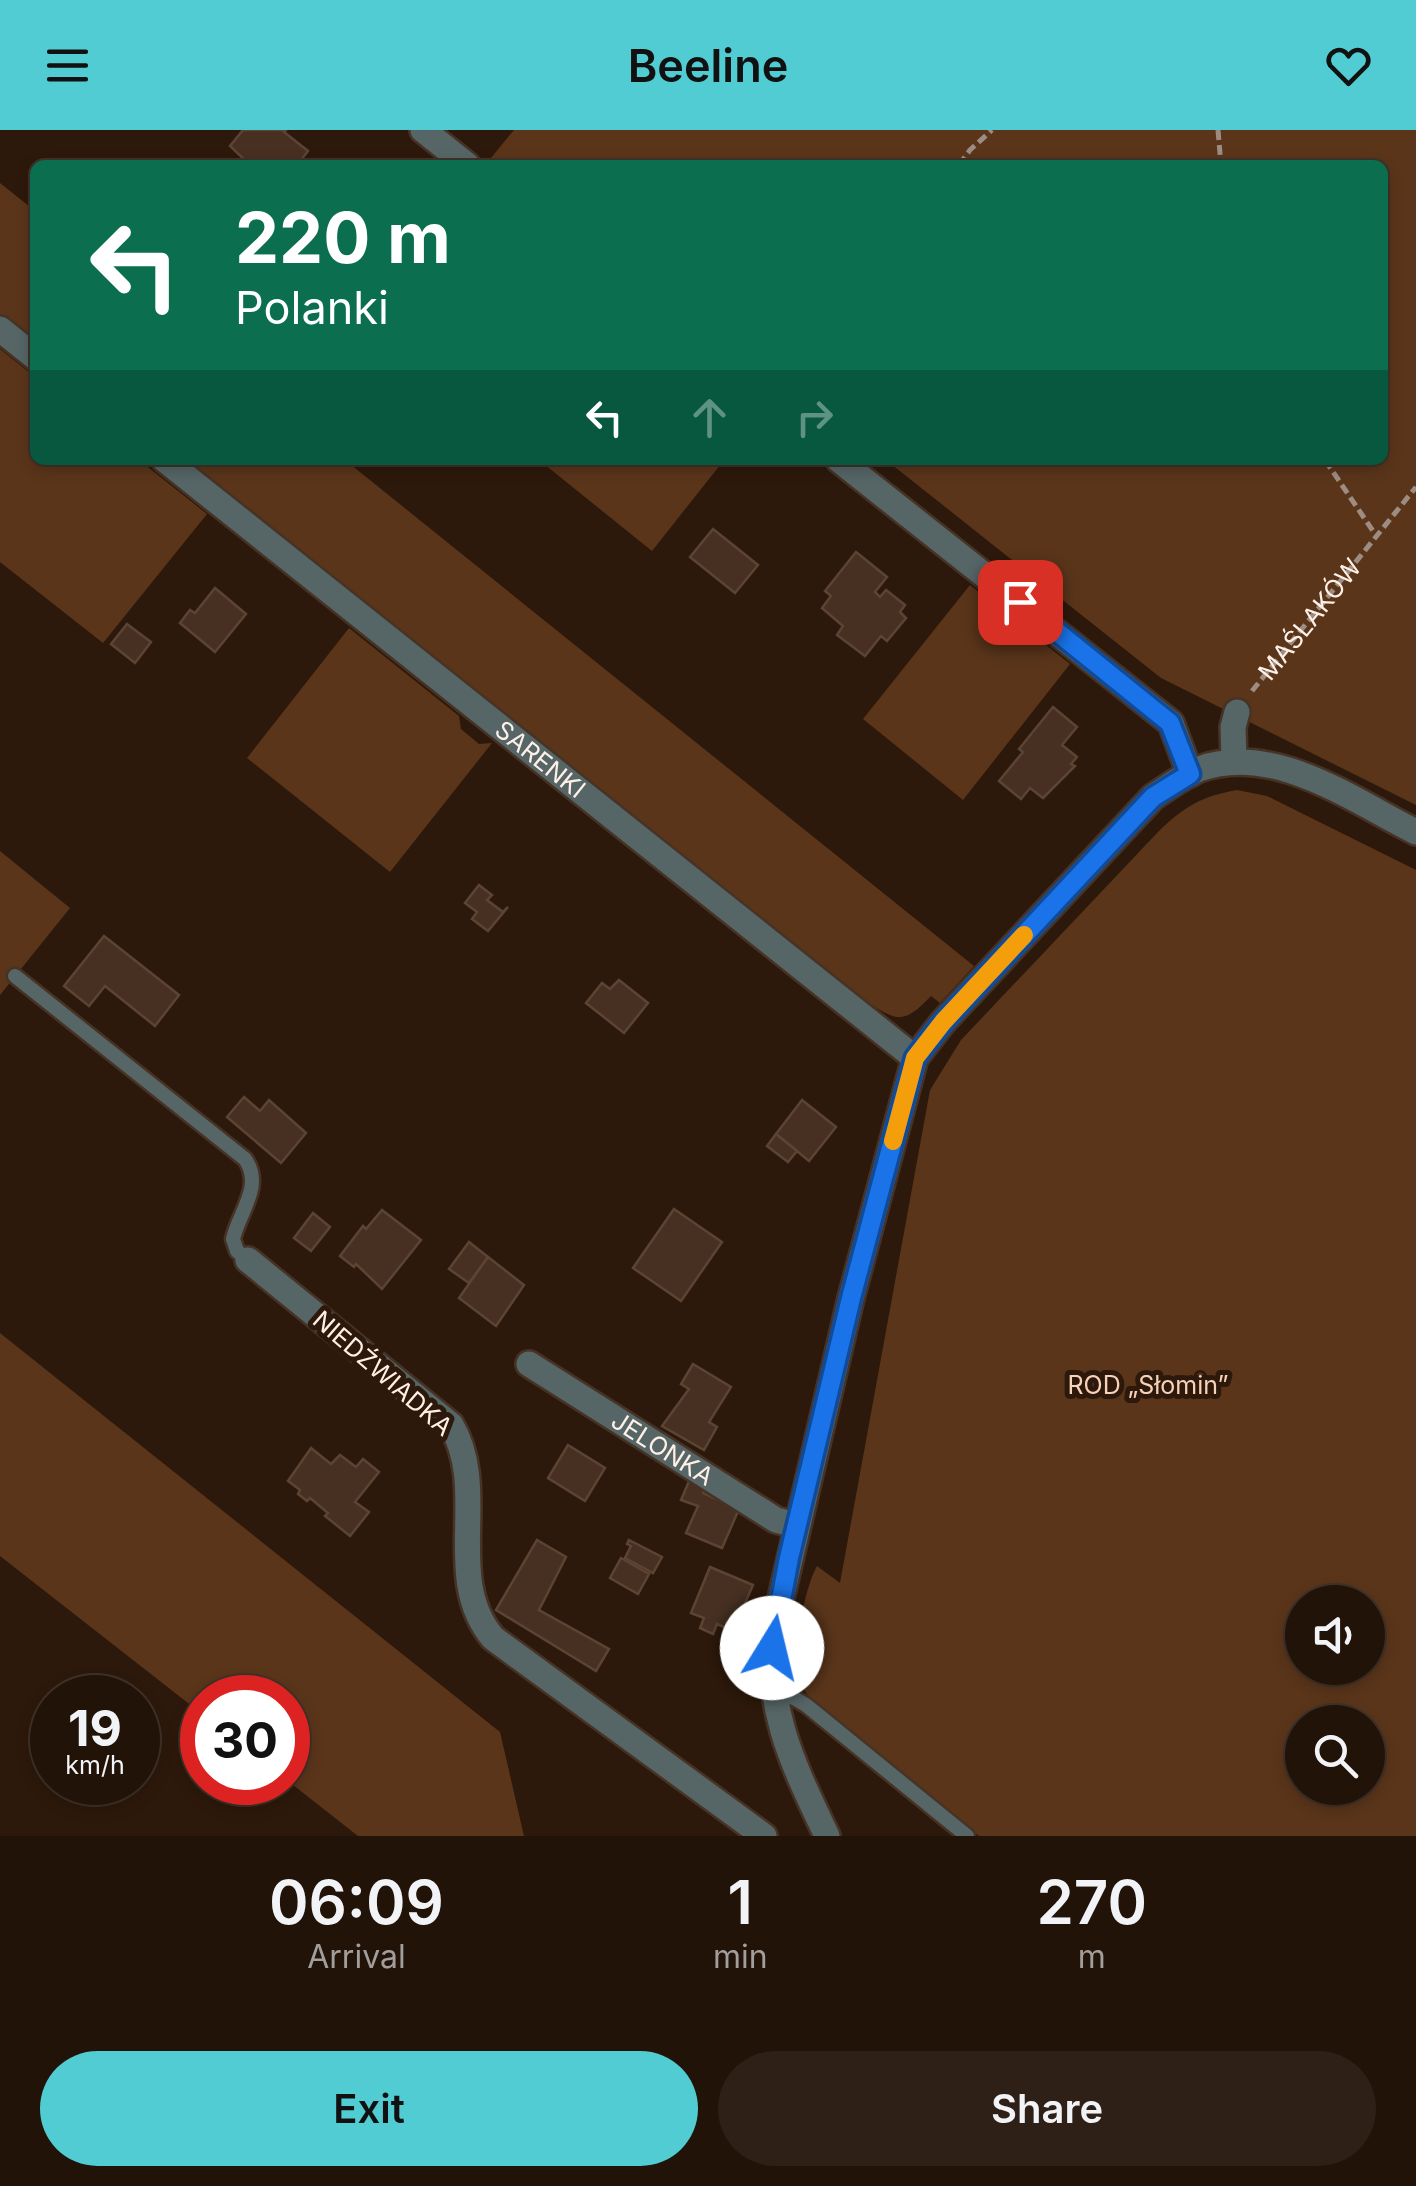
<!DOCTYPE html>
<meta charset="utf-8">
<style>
body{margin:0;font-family:Inter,sans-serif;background:#2e2016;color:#f1f3f6;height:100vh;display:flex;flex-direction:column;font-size:38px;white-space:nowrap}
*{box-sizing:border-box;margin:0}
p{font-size:32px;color:#a29e9c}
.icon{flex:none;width:55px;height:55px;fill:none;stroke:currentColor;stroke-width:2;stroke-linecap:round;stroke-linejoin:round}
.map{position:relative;height:1706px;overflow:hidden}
.sheet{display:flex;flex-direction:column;background:#221308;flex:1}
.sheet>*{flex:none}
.banner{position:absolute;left:30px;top:30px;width:1358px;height:305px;border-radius:15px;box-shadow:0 5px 15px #0003,0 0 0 2px #3f3229;background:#0b6e4f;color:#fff;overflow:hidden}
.tools{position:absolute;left:1285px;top:1455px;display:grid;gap:20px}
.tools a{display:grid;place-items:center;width:100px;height:100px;border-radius:50%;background:#221308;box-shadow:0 5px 15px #0003,0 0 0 2px #3f3229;font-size:50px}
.speed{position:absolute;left:30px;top:1545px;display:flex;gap:20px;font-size:50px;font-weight:700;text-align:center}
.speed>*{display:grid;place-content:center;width:130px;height:130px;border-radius:50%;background:#221308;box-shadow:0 5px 15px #0003,0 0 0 2px #3f3229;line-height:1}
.speed small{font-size:25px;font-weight:400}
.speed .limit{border:15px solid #d22;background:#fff;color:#111}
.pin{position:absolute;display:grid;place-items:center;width:85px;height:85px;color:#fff;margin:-42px;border-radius:20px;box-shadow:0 5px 15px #0006}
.me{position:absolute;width:110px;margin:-55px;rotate:9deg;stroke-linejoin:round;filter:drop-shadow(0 0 8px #0008)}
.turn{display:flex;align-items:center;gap:35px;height:210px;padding:0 40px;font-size:45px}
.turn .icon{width:130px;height:130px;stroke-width:2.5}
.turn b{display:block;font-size:70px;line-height:85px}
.lanes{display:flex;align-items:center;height:95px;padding:0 40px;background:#0003;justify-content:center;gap:50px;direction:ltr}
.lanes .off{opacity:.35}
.eta{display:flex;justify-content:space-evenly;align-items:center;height:170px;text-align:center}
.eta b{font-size:60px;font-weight:600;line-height:70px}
.button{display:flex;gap:20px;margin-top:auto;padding:20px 40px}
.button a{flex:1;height:115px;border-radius:60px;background:#51ccd3;color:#111;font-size:40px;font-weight:600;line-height:115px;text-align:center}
.button a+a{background:#2e2016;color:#f1f3f6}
header{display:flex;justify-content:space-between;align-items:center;height:130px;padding:0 40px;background:#51ccd3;color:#111;font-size:45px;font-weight:600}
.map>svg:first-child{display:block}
</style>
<header><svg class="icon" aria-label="menu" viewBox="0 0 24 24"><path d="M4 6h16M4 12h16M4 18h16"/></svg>Beeline<svg class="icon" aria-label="heart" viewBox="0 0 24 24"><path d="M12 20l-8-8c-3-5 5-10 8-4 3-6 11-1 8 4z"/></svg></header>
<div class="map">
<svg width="1416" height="1706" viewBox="0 0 1416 1706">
<rect width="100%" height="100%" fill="#2d190b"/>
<g fill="#5a351a" fill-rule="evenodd">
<path d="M514,0H1416V675L1161,548L886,330H1382V35L486,34Z"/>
<path d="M0,53L35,81V212L0,184Z"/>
<path d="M0,219L35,247V330H139L207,384L103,513L0,432Z"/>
<path d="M183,330H345L974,836L940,873L931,866C899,900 895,887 859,868Z"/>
<path d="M539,330H724L652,421Z"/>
<path d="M970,455L1070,534L963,670L863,589Z"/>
<path d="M349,498L459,586L461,599L479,614L492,613L390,742L247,628Z"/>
<path d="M1237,660L1267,666L1416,740V1706H979L815,1574C808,1565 801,1558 798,1547C793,1521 804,1459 817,1436L840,1453L930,960L961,910L1158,702C1185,676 1200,667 1237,660ZM1302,1472H1368V1538H1302ZM1302,1592H1368V1658H1302Z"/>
<path d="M0,721L70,778L0,865Z"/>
<path d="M0,1203L500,1602L524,1706H358L288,1651V1568H202V1584L0,1426Z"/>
</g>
<g fill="#473021" stroke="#5b4434" stroke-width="2.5">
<path d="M243,0H286L284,2L308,21L297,35H250L230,16Z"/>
<path d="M713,399L758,435L735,463L690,427Z"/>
<path d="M856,422L887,447L875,462L880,467L886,460L905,475L900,482L906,488L887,511L881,506L865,526L837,505L843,496L822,478L831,466L825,461Z"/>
<path d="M215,458L246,484L215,522L180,493L190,480L195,483Z"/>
<path d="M127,494L151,512L135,533L111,514Z"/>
<path d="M1053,577L1077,597L1062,615L1077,627L1071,634L1075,636L1043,668L1030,658L1021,669L999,651L1023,622L1019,619Z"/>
<path d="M479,755L492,765L487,770L503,782L508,777L488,801L472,789L477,782L465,773Z"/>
<path d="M104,806L179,865L155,896L105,856L89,876L64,856Z"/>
<path d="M619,850L648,873L624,903L586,873L602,853L610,859Z"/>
<path d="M244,967L260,981L269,970L306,1003L281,1033L227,987Z"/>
<path d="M802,970L836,997L809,1031L776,1004Z"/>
<path d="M776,1004L797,1021L788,1032L767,1016Z"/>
<path d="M674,1079L722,1112L681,1171L633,1138Z"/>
<path d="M382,1080L421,1110L382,1159L356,1134L354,1137L340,1126L363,1096L366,1099Z"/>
<path d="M313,1083L330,1097L311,1121L294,1108Z"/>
<path d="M469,1112L488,1127L469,1153L449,1139Z"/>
<path d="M488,1127L524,1155L496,1196L459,1168Z"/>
<path d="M693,1234L731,1257L709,1292L717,1297L704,1320L662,1296L689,1259L681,1254Z"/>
<path d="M568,1315L605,1338L585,1371L548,1348Z"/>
<path d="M311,1318L331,1334L340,1325L356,1337L363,1329L379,1342L355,1372L369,1382L350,1406L325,1386L328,1383L310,1368L307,1371L298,1364L300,1360L288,1351Z"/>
<path d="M690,1349L706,1356L703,1363L739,1379L722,1418L686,1403L698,1376L681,1370Z"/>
<path d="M537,1410L566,1427L539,1480L609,1519L596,1541L496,1480Z"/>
<path d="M629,1410L662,1427L653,1443L625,1428L631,1416L627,1414Z"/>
<path d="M621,1428L649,1444L638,1464L610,1448Z"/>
<path d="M710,1437L753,1455L733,1501L717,1494L713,1504L700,1498L704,1488L691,1483Z"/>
</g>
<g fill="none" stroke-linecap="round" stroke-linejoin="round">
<g stroke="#463325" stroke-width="19">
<g id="service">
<path d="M15,846L245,1029C264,1056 239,1082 233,1109L237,1121L248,1130"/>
<path d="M775,1564L794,1568L806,1575L967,1706"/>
</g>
</g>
<g stroke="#463325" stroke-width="30">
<g id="minor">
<path d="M423,0L467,35"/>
<path d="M0,199L35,227"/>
<path id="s2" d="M165,330L915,928"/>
<path d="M839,330L1171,593L1190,644"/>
<path d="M1234,632L1233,597L1237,582"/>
<path d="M248,1130L451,1295C490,1360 442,1448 493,1508L764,1706"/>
<path id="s3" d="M529,1234L776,1390L796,1395"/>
<path d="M827,1706C793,1634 765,1580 774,1498L851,1168L915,928L943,892L1153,667C1168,657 1183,646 1199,639C1274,612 1352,670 1416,702"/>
</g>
</g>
<g stroke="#9d8c81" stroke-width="5" stroke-dasharray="10 5" stroke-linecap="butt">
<path d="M1218,0L1221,35"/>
<path d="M959,35L970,20L992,0"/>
<path d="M1325,330L1375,404"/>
<path id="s1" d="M1252,561L1416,357"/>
</g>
<use href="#service" stroke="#566566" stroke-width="14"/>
<use href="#minor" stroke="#566566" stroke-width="25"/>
</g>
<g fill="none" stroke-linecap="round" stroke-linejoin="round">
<g stroke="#114b97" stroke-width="25">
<path id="route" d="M772,1518L789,1428L851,1168L915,928L943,892L1153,667L1190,644L1170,593L1020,472"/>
</g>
<use href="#route" stroke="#1a73e8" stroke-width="18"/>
<path stroke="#f59e0b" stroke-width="18" d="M893,1011L915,928L943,892L1024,805"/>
</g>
<g text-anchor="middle" stroke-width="10" stroke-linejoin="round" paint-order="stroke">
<g font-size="25" fill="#fff0e7" stroke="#2d190b">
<text dy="9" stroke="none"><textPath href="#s1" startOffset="92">MAŚLAKÓW</textPath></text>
<text dy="9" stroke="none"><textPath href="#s2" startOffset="480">SARENKI</textPath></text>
<text transform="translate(383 1243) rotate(41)" y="9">NIEDŹWIADKA</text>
<text dy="9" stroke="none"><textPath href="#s3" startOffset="158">JELONKA</textPath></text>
</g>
<g font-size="25" fill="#f7d1b8" stroke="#2d190b">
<text x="1148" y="1264">ROD „Słomin”</text>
</g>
</g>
</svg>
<div class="tools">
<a><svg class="icon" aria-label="sound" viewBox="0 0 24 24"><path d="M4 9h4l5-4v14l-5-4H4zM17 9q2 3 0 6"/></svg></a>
<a><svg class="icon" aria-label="search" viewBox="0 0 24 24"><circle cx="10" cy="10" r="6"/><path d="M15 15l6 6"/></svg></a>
</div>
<div class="speed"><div>19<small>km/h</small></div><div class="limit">30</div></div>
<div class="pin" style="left:1020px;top:472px;background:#d93025"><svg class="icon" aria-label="arrive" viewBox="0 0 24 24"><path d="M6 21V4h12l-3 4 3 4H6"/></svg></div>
<svg class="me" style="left:772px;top:1518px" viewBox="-20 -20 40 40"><circle r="19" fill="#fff"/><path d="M0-13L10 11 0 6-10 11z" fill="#1a73e8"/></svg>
<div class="banner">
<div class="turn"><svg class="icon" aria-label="left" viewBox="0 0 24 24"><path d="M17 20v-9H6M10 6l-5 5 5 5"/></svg><div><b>220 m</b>Polanki</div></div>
<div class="lanes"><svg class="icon" aria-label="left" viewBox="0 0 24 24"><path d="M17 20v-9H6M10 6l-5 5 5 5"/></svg><svg class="icon off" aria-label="ahead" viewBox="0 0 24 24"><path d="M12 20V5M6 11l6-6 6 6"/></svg><svg class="icon off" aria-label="right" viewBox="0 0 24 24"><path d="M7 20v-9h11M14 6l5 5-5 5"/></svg></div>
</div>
</div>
<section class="sheet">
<div class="eta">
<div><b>06:09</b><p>Arrival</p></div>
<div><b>1</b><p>min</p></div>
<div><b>270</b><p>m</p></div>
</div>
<div class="button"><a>Exit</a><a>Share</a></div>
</section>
